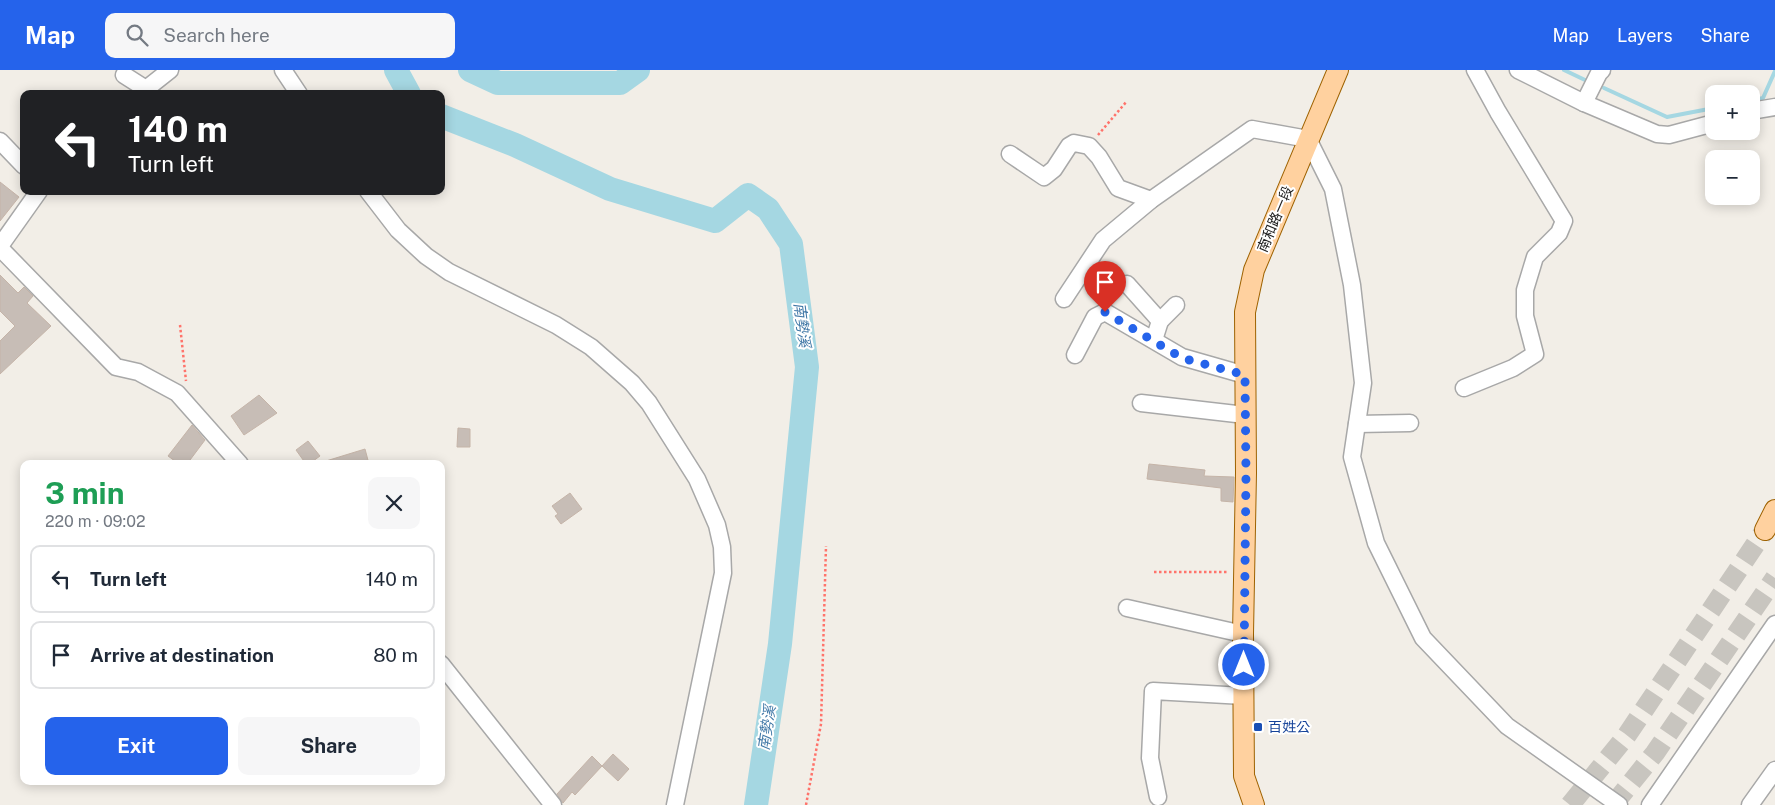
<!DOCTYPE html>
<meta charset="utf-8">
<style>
body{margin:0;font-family:"Public Sans","Noto Sans TC",sans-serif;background:#f6f6f7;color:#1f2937;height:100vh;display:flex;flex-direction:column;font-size:19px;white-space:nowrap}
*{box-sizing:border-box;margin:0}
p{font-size:16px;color:#747a83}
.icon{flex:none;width:28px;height:28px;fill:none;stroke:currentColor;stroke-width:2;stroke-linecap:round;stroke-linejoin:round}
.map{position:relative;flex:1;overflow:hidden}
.sheet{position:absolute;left:20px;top:390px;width:425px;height:325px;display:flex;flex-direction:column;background:#fff;border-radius:10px;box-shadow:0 2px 12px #0003}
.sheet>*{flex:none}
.hud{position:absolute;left:20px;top:20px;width:425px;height:105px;border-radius:10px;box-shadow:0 2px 12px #0003;background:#202124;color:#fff;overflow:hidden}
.fabs{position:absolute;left:1705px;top:15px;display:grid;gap:10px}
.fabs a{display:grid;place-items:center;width:55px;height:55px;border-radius:10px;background:#fff;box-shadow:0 2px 12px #0003;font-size:25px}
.pin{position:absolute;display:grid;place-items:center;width:42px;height:42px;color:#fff;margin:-51px -21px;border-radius:50% 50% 50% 0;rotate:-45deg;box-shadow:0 0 5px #0007}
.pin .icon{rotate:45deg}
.me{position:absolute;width:55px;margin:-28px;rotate:0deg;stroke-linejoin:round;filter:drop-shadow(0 0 4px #0008)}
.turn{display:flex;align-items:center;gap:18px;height:105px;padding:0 25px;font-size:22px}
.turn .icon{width:65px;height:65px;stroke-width:2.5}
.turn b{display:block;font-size:35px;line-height:42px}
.round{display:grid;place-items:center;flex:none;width:52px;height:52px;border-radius:10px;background:#f6f6f7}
.overview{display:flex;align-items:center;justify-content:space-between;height:85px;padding:0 25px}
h1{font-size:30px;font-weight:700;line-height:38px;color:#1e9e55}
.cta{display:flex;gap:10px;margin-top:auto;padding:10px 25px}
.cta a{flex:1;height:58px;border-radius:10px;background:#2563eb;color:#fff;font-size:20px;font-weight:700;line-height:58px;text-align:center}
.cta a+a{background:#f6f6f7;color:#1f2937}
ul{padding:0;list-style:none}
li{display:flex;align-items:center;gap:15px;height:68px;margin:0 10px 8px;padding:0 15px;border:2px solid #e0e1e3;border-radius:10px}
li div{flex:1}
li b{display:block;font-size:19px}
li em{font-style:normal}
header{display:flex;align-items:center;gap:30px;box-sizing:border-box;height:70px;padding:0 25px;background:#2563eb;color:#fff}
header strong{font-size:24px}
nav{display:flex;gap:28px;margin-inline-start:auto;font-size:18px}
.search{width:350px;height:45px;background:#f6f6f7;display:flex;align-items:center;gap:12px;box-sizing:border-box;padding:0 18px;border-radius:10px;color:#747a83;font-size:19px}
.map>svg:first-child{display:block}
</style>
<header>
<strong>Map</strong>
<div class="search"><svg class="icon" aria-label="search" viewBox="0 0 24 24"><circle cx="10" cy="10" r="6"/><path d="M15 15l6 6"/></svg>Search here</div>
<nav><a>Map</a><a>Layers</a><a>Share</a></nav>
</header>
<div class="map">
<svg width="1775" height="735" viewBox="0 0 1775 735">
<rect width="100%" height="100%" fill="#f2eee7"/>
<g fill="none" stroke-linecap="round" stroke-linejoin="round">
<g stroke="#a5d7e2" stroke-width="4">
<path d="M1564,0L1585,10"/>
<path d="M1604,18L1667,47L1714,38"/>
<path d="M1751,31L1763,28L1775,1"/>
</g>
<g stroke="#a5d7e2" stroke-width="24">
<path d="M396,0L409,24"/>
<path d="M470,0L498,13H620L638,0"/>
<path d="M441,46L515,75L610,119L715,151L748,125L768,139L791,174L807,297L780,574L756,735"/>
</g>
</g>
<g fill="#c7bdb6" stroke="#c5b4a8">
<path d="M0,112L19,127L0,151Z"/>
<path d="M0,205L18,223L24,217L33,226L27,233L51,256L0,304V271L15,256L0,241Z"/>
<path d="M259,325L277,343L244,365L231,346Z"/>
<path d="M192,355L205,370L187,394H179L168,386Z"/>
<path d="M458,358L470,359V377H457Z"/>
<path d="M308,371L320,386L309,394H306L296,380Z"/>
<path d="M365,379L369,394H326V391Z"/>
<path d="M1149,394L1205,400L1204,406L1234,407L1233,432L1221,431V418L1147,409Z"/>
<path d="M570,423L582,439L561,454L555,446L558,444L552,436Z"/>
<path d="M613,684L629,699L618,711L602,696Z"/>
<path d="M592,686L602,696L575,725L572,722L563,733L557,724Z"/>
</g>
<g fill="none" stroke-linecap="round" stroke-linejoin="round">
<g stroke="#c8c5bf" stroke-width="20" stroke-dasharray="20 10" stroke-linecap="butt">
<path d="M1570,735L1627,665L1765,460"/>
<path d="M1613,735L1655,683L1775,508"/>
</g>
<g stroke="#a8a8a8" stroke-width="19">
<g id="minor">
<path d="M283,0L299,24"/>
<path d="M1518,0L1584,33L1657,64L1669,65L1714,53"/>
<path d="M124,5L146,19L170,0"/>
<path d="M1584,33L1599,3L1602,0"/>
<path d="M1751,41L1775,37"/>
<path d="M0,71L24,96"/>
<path d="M1010,84L1044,107L1054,99L1069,76L1074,73L1089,76L1099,87L1118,118L1151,130"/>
<path d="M368,121L398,160L426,186L449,202L556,255L591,277L632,313L649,333L697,409L717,455L722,477L723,503L675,735"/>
<path d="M0,176L39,121"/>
<path d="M0,178L116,297L138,302L177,323L240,394"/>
<path d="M1127,214L1160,251L1154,270"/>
<path d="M1064,229L1103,170L1151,130L1252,59L1308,69L1333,119L1352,215L1363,313L1352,387L1376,473L1423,568L1507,656L1619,735"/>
<path d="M1160,251L1176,235"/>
<path d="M1075,285L1095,247L1105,242L1182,287L1245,305"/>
<path d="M1464,318L1513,298L1535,284L1525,246V220L1535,187L1559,163L1564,151L1498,42L1475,0"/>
<path d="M1141,333L1245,345"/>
<path d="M1357,354L1410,353"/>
<path d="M1127,538L1243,564"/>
<path d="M441,594L553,735"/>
<path d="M1158,727L1150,688L1153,621L1244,626"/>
<path d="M1650,735L1775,554"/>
<path d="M1750,735L1775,700"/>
</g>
</g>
<g stroke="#9e6200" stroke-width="22">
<g id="major">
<path d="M1765,460L1775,440"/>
<path d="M1254,735L1244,706L1243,564L1246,403L1245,242L1254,200L1338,0"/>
</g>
</g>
<g stroke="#ff736b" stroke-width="2.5" stroke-dasharray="2.5 2.5" stroke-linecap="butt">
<path d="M1098,65L1127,31"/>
<path d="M180,255L186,311"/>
<path d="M1154,502H1228"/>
<path d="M806,735L821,654L826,476"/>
</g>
<use href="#minor" stroke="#fff" stroke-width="16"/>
<use href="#major" stroke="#ffd19f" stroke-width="20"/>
</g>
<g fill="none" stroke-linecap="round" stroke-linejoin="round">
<path stroke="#2563eb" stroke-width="9" stroke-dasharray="0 16.2" d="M1105,242L1182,288L1245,305L1246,404L1244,595"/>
</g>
<rect fill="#1a4fb4" stroke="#fff" stroke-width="2" x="1253" y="652" width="10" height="10" rx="2.5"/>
<g text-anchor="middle" stroke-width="4" stroke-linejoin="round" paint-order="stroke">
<g font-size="14" fill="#212121" stroke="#fff">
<text transform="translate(1275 149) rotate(-67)" y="5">南和路一段</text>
</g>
<g font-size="14" fill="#164399" stroke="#fff" text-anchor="start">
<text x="1268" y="662">百姓公</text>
</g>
<g font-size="15" font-style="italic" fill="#4178a7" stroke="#fff">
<text transform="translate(802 255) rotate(83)" y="5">南勢溪</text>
<text transform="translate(767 658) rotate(-81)" y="5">南勢溪</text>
</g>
</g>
</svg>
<div class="fabs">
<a>+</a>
<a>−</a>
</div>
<div class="pin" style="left:1105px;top:242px;background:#d93025"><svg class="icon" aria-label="arrive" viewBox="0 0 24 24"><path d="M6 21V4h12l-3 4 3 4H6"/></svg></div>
<svg class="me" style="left:1244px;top:595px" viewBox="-20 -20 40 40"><circle r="17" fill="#2563eb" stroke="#fff" stroke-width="3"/><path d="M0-11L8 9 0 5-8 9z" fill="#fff"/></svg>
<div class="hud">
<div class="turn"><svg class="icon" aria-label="left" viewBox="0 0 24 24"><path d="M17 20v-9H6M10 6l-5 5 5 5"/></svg><div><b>140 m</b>Turn left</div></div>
</div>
<section class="sheet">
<div class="overview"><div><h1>3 min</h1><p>220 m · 09:02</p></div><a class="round"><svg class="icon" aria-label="close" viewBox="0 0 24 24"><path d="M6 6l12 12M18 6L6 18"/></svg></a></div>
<ul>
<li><svg class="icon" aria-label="left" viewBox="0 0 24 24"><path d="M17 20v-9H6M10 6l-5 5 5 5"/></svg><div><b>Turn left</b></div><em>140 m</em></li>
<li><svg class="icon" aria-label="arrive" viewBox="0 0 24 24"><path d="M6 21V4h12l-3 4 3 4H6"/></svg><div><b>Arrive at destination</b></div><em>80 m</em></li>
</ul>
<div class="cta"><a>Exit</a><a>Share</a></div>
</section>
</div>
